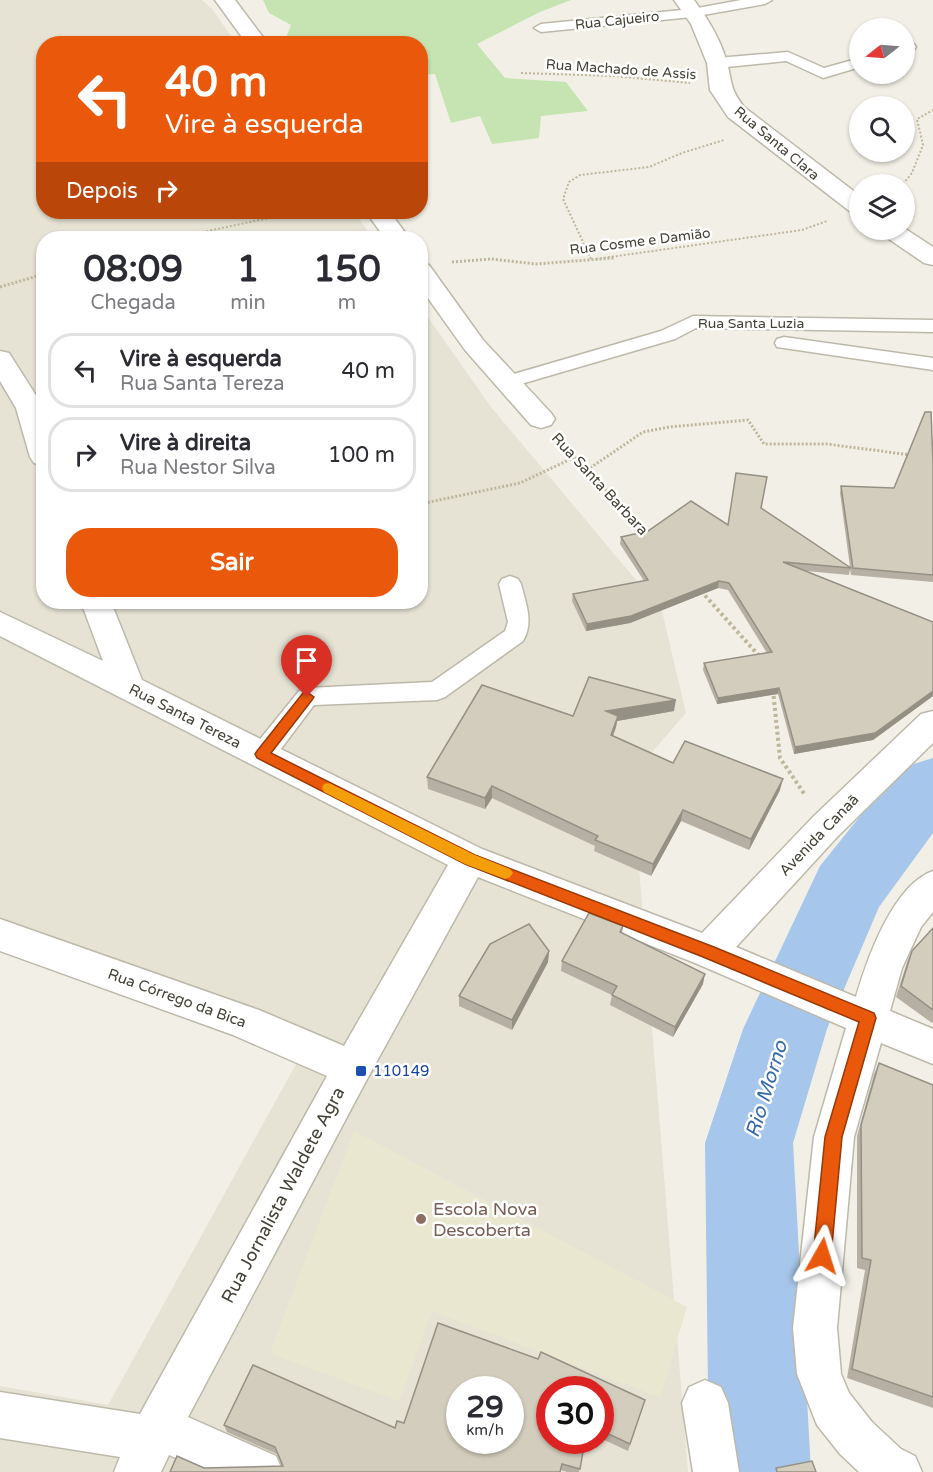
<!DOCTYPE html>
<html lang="pt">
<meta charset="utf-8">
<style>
body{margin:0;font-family:"Varela Round",sans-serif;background:#f2f2f3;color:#2b2b33;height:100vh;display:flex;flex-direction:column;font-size:22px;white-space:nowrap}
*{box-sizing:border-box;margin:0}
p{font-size:20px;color:#7c7c81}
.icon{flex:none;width:33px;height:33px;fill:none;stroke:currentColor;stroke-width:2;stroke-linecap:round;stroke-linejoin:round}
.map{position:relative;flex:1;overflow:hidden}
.details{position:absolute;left:36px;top:231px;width:392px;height:378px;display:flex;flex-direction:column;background:#fff;border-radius:24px;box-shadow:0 2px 4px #0004}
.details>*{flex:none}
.banner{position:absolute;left:36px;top:36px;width:392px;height:183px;border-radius:24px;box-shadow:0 2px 4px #0004;background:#ea580c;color:#fff;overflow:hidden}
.needle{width:39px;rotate:253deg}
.buttons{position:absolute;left:849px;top:18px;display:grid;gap:12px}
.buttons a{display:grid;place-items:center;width:66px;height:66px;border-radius:50%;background:#fff;box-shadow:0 2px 4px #0004;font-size:30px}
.speed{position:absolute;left:446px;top:1376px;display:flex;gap:12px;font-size:30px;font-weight:700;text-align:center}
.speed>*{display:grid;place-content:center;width:78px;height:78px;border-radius:50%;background:#fff;box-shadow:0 2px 4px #0004;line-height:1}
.speed small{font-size:15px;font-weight:400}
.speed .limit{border:9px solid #d22;background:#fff;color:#111}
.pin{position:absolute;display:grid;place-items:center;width:51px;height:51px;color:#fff;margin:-62px -26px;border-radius:50% 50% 50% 0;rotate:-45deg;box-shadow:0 0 6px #0007}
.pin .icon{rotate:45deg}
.me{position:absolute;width:66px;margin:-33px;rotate:6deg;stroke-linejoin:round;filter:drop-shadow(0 0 4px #0008)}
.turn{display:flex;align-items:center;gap:21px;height:126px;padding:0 30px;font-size:27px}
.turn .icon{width:78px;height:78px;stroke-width:2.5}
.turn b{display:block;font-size:42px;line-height:51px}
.then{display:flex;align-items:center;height:57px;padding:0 30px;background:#0003;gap:12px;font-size:22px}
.eta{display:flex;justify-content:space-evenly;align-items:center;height:102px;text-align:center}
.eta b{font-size:36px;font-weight:700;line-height:42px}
.cta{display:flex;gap:12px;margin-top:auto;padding:12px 30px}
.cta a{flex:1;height:69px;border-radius:24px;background:#ea580c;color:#fff;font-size:24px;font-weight:700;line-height:69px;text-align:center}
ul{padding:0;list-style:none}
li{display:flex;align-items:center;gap:18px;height:75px;margin:0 12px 9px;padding:0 18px;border:3px solid #e1e1e2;border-radius:24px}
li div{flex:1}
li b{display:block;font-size:22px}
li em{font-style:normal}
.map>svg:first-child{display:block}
</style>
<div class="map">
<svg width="933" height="1472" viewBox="0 0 933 1472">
<rect width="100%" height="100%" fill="#f2f0e6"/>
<path fill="#e6e3d5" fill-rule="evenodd" d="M0,0H202L212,9L236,43L44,44V212H354L373,238H44V602H420V306L491,407L662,611L686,713L641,765L639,867L688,1472H0V1386L108,1405L301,1055L0,947ZM459,1389H510V1440H459ZM549,1389H600V1440H549Z"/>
<path fill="#eae7d1" d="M354,1131L687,1307L660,1397L432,1311L399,1401L270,1353Z"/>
<path fill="#c6e4b2" d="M263,0H571L540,12L477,44L505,78L566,82L588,111L541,116L539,138L492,144L480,116L451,123L435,74L420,75V44L294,43L285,40L291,25L269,13Z"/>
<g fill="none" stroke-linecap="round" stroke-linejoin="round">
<path fill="#a6c6eb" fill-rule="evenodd" d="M933,758V833L879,907L827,1029L793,1143L811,1472H709L705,1143L743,1029L820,866L882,789L907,766Z"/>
<g stroke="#bdb9aa" stroke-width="3">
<g id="lane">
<path d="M741,0H772L765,4L692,17L541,32L534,28L541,24L692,9Z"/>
<path d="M904,43L914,44L916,47L914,50L904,52Z"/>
<path d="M788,52L824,68L860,58V67L823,78L786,61L717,68L709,63L717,58Z"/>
<path d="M693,316L933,320V332L696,328L675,339L514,386H500L497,382L500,378L661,331Z"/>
<path d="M784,337L933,358V370L777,347L775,343L777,339Z"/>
<path d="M510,576L518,579L521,584C526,604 534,622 523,641L445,697L437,700L314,705L271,762L262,764L253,762L250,755L253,748L299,691L307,688L432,682L505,631L508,622L499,584L502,579Z"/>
</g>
</g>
<g stroke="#bdb9aa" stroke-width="3">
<g id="street">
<path d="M215,0H235L268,44H247Z"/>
<path d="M674,0H694C708,19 721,40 727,63C733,85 729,87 744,107L860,196V215L852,213L728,117L710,90L707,63L691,24Z"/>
<path d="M366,212H390L409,238H385Z"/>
<path d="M904,228L933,247V265L924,263L883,235L879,230Z"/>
<path d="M420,263L429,265L483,340L551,413L555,419L551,425L541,428L531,425L465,350L420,287Z"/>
<path d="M0,351L9,353L44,408V466L34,463L30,457L16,408L0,381Z"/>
<path d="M81,602H111L142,680L482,849L702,933L814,816L921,714L933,711V743L838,836L736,947L856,997C867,959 893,885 933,871V912L921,927L902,968L890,1011L933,1029V1064L881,1043L854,1137L837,1328L841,1374L849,1393L872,1422L901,1449L915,1456L922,1472H859L840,1454L817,1425L797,1374L793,1328L814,1137L846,1028L695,963L478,877L366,1081L188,1417L276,1456L283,1472H207L169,1455L161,1472H114L120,1457L0,1438V1392L140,1414L327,1076L233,1035L0,951V919L259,1010L344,1046L448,865L0,636V612L103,661Z"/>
<path d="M705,1380L721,1387L728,1403L739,1472H693L682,1403L689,1387Z"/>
</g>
</g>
<g stroke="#beb69c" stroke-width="2" stroke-dasharray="2 2" stroke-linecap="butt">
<path d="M521,73L613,76L690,83"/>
<path d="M903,184L912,173L923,145L917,119L933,110"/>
<path d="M175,238L297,212"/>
<path d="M488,259H493"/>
<path d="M591,259L563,199L569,182L580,175L649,167L682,153L724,140"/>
<path d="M596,259L802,230L827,221"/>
</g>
<g stroke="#beb69c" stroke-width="3" stroke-dasharray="2 2" stroke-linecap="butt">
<path d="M452,262L491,259L536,264L614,258"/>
<path d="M0,287L44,274"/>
<path d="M562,442L646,534"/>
<path d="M587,470L643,432L669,427L748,420L764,444H827L911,455"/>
<path d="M420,504L520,483L575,457"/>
</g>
<g stroke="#beb69c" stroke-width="4" stroke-dasharray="3 3" stroke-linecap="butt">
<path d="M701,591L760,657"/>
<path d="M773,690L780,758L805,795"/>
</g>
<use href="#lane" fill="#fff" fill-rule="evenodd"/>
<use href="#street" fill="#fff" fill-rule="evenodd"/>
</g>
<g fill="#b5b0a3" fill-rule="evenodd">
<path d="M933,463V582L851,575L850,569L849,575L806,571L933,622V696L873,740L794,754L778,694L717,704L703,670L704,663L767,653L728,590L718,588L630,623L586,631L572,601L573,594L644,581L620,544L621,537L728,525L761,508L850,567L840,493L841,486L894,488Z"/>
<path d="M674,711L617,721L616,727L613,736L673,763L780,790L749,850L681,821L651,876L594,851L595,846L492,798L485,809L428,789L427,777L573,716Z"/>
<path d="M623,926L622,934L703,984L673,1037L610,1005L612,995L561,971L562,961Z"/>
<path d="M933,928V1022L932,1023L896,997L907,962L912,951Z"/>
<path d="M549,951L548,962L512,1030L459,1006V996Z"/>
<path d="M879,1063L933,1085V1408L847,1378L865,1270L857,1268V1136L874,1074Z"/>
<path d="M438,1323L538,1359L541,1352L645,1400L628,1451L600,1438V1389H549V1440H585L579,1472H567L561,1470L560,1472H170L177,1456L204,1468L282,1466L277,1454L227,1432L224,1425L253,1365L395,1428L397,1421L404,1423ZM459,1389H510V1440H459Z"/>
</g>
<g fill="#949084">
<path d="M719,581L718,588L630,623L586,631L587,624Z"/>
<path d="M779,688L778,694L717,704L718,698Z"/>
<path d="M933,691V696L873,740L794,754L795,747Z"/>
<path d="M676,700L674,711L617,721L616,727L609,746L606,711Z"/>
<path d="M783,779L780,790L749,850L751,839Z"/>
<path d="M492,786V798L485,809V798Z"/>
<path d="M683,810L681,821L651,876L653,864Z"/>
<path d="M549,951L548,962L512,1030V1020Z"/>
<path d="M705,974L703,984L673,1037L675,1027Z"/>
</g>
<g fill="#d3cdbd" stroke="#949084" stroke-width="1.5" fill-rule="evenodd">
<path d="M925,412H931L933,463V575L853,568L841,486L894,488Z"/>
<path d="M736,473L767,477L761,508L851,568L783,562L933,622V691L875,733L795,747L779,688L718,698L704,663L772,652L729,583L719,581L631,616L587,624L573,594L648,580L621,537L648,531L691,501L728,525Z"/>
<path d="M589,677L676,700L606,711L618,716L611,735L673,763L685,741L783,779L751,839L683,810L653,864L595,840L598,836L492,786L485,798L427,777L482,685L573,716Z"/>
<path d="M589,913L623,926L620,932L705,974L675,1027L612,995L617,986L562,961Z"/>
<path d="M529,924L549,951L512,1020L459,996L490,944Z"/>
<path d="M933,928V1010L901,986L912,951Z"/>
<path d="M879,1063L933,1085V1397L852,1369L871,1260L862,1258L861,1125Z"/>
<path d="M438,1323L538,1359L541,1352L645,1400L630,1444L600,1430V1389H549V1440H585L580,1469L562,1464L560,1472H170L177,1456L204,1468L283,1466L275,1447L224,1425L253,1365L395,1428L397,1421L404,1423ZM459,1389H510V1440H459Z"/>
<path d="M812,1461L816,1472H777L776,1468Z"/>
</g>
<path fill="#ea580c" stroke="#983908" stroke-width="1.5" d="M307,692L314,697L312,700L271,753L475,855L714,947L874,1013L876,1018L842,1137L831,1256L828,1262L822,1265L816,1262L813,1256L825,1137L859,1022L703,957L465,864L257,758L255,754L257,751L303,693Z"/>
<path fill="#f59e0b" d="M329,783L475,855L510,869L513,873L510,877L505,879L465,864L324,792L322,788L324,784Z"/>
<rect fill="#1a4fb4" stroke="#fff" stroke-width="2" x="355" y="1065" width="12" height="12" rx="3"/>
<circle fill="#8d6e63" stroke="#fff" stroke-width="2" cx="421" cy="1219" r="6"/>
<g text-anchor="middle" stroke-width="5" stroke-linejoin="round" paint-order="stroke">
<g font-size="14" fill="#444136" stroke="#fff">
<text transform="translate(617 20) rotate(-6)" y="5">Rua Cajueiro</text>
<text transform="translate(621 69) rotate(4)" y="5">Rua Machado de Assis</text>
<text transform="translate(777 143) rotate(40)" y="5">Rua Santa Clara</text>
<text transform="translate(640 241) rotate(-7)" y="5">Rua Cosme e Damião</text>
<text x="751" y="328">Rua Santa Luzia</text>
</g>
<g font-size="15" fill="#444136" stroke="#fff">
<text transform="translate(600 484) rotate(47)" y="5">Rua Santa Barbara</text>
<text transform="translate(185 716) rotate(27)" y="5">Rua Santa Tereza</text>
<text transform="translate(819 835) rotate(-46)" y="5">Avenida Canaã</text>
<text transform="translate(177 998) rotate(20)" y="5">Rua Córrego da Bica</text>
</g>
<g font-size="15" fill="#164399" stroke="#fff" text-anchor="start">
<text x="373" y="1076">110149</text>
</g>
<g font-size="18" fill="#444136" stroke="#fff">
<text transform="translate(283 1195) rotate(-62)" y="6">Rua Jornalista Waldete Agra</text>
</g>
<g font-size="18" fill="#785e54" stroke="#fff" text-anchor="start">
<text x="433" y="1215">Escola Nova<tspan x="433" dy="21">Descoberta</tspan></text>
</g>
<g font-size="20" font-style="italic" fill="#3669a9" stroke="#fff">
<text transform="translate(766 1089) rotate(-73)" y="7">Rio Morno</text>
</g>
</g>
</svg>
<div class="buttons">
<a><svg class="needle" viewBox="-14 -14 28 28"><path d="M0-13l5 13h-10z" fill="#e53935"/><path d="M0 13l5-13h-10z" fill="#7c7c81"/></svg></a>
<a><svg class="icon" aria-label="search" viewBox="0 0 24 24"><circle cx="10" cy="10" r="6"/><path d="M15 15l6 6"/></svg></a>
<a><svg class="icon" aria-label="layers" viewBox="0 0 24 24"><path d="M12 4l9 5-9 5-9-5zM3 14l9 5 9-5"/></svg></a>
</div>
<div class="speed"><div>29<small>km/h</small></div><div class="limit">30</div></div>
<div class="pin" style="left:307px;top:697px;background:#d93025"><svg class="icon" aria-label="arrive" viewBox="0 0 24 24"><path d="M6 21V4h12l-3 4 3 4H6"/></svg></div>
<svg class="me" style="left:822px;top:1256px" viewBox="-20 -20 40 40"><path d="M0-17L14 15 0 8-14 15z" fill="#ea580c" stroke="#fff" stroke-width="4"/></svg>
<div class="banner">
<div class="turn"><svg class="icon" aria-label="left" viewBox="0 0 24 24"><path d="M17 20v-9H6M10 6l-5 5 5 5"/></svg><div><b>40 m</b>Vire à esquerda</div></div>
<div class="then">Depois<svg class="icon" aria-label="right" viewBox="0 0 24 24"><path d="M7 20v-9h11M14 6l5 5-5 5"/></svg></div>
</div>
<section class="details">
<div class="eta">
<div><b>08:09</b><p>Chegada</p></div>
<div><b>1</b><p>min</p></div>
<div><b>150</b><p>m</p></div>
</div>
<ul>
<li><svg class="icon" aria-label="left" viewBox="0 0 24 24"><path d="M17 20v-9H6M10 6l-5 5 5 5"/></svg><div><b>Vire à esquerda</b><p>Rua Santa Tereza</p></div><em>40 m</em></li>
<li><svg class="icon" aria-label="right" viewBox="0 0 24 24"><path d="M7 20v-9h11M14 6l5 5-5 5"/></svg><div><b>Vire à direita</b><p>Rua Nestor Silva</p></div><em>100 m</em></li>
</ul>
<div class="cta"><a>Sair</a></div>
</section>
</div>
